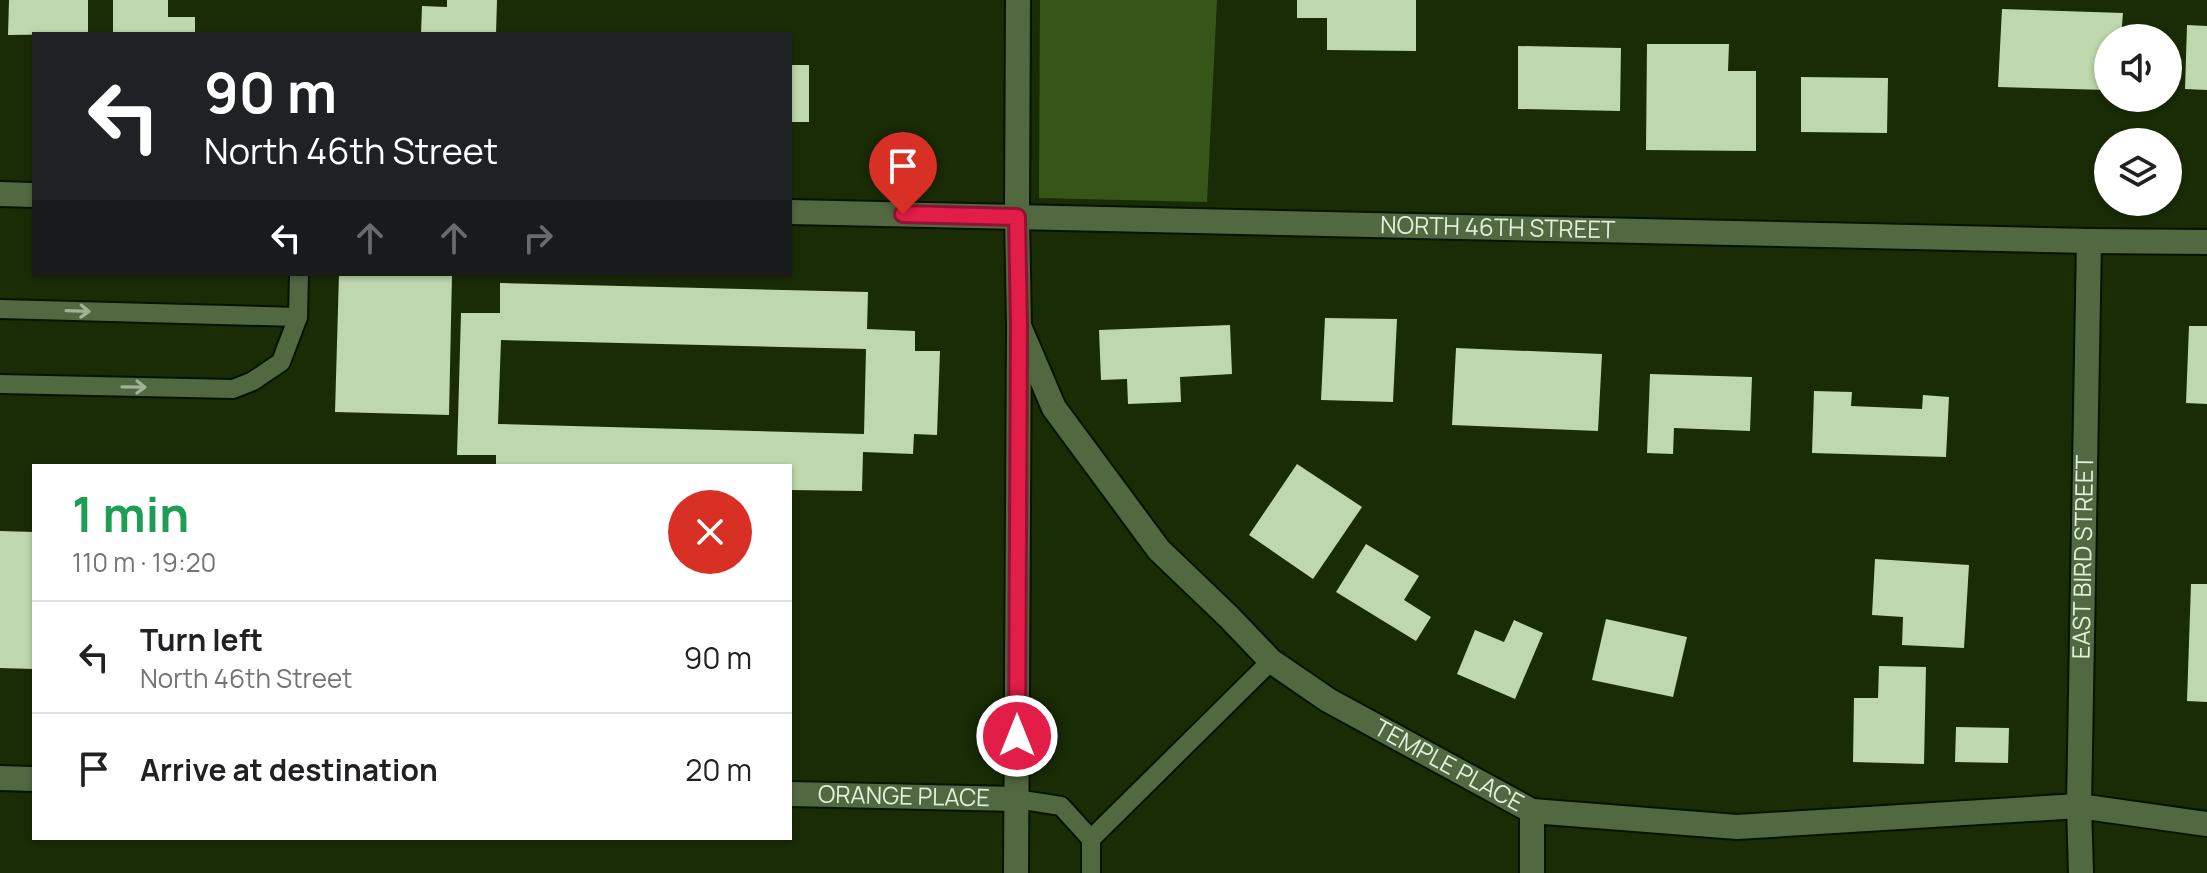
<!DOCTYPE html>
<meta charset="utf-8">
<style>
body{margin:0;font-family:Manrope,sans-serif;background:#f2f2f2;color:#202124;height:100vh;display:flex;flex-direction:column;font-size:30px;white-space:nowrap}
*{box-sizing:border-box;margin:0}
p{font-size:26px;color:#757577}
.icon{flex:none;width:44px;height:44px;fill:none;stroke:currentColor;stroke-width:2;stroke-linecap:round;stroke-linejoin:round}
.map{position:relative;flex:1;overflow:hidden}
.details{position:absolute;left:32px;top:464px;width:760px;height:376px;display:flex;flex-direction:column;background:#fff;border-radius:0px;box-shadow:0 2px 6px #0004}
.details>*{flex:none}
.top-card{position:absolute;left:32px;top:32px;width:760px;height:244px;border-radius:0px;box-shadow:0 2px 6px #0004;background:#202124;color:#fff;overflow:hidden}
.fabs{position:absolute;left:2094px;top:24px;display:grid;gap:16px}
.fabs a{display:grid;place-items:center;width:88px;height:88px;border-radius:50%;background:#fff;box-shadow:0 2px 6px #0004;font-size:40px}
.pin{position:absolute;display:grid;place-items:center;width:68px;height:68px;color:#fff;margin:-82px -34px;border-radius:50% 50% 50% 0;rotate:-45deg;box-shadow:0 0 8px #0007}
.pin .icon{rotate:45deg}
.me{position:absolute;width:88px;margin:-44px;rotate:0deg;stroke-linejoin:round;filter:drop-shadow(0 0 6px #0008)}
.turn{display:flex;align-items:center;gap:28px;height:168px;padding:0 40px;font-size:36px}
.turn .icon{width:104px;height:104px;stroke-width:2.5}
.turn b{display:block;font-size:56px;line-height:68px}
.lanes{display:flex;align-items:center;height:76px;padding:0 40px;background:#0003;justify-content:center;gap:40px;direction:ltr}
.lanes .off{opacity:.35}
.round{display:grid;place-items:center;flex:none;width:84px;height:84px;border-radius:42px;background:#f2f2f2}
.headline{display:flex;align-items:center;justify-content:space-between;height:136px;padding:0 40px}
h1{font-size:48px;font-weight:700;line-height:60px;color:#1e9e55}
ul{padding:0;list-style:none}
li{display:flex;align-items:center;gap:24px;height:112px;padding:0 40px;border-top:2px solid #e0e0e0}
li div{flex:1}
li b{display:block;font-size:30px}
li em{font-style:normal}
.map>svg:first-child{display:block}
</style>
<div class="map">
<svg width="2207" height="873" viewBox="0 0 2207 873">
<rect width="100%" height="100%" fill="#192c06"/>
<path fill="#365619" d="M1040,0H1217L1207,202L1039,198Z"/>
<g fill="#bed7ac" fill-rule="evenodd">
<path d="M9,0H88V34L8,35Z"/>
<path d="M113,0H168V17H195V34H113Z"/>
<path d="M447,0H497L496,34H421L422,6L447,7Z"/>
<path d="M1297,0H1416V51L1327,50V18H1297Z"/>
<path d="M2002,9L2123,13L2121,38H2108V90L1998,87Z"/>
<path d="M2187,25L2207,26V90L2185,89Z"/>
<path d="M1647,44H1729L1728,71H1756V151L1646,150Z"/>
<path d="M1518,46L1621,48L1620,111L1518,109Z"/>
<rect x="790" y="65" width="19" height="57"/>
<path d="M1801,77L1888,78L1887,133L1801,132Z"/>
<path d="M339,274H452L449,415L335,412Z"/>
<path d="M500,283L868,292L867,329L915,331V351H940L937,435L914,434L913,454L863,452L862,491L790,490V466H496V455H457L461,313H500ZM501,340L866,349L864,434L498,424Z"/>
<path d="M1325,318L1397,319L1393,402L1321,400Z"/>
<path d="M1230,325L1232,374L1180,377L1181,402L1128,404L1127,379L1101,380L1099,330Z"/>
<path d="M2189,326H2207V404L2186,403Z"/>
<path d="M1456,348L1602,354L1598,431L1452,425Z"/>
<path d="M1650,374L1752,377L1750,431L1674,428L1673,454L1647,453Z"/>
<path d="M1814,391L1852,392L1851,406L1922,409L1923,395L1949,397L1946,457L1812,453Z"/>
<path d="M1297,464L1362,507L1313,579L1249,535Z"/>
<path d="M0,531L34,532V669L0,668Z"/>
<path d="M1366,544L1419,576L1404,600L1431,617L1416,641L1336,592Z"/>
<path d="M1875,559L1969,565L1964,648L1902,645L1903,617L1872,615Z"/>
<path d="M2191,584H2207V702L2187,701Z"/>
<path d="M1606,619L1687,637L1673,697L1592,680Z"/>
<path d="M1514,620L1543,633L1515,699L1457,674L1475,630L1504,642Z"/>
<path d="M1879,666L1926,667L1924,764L1853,762L1854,698H1878Z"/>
<path d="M1956,727L2009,728L2008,763L1955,762Z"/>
</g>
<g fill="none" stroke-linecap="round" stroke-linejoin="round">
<g stroke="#061300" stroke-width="22">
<g id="lane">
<path d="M0,309L298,317L299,274"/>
<path d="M0,384L233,389L253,381L281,362L298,317"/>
<path d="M1016,799L1061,806L1091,839V873"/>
<path d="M1091,839L1271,661"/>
</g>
</g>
<g stroke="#061300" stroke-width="28">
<g id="street">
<path id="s1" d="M1019,326L1054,408L1159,550L1229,617L1271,661L1328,700L1532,811L1737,827L2079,806L2207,824"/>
<path d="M0,778L34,779"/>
<path id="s2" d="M790,794L1016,799"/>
<path d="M1016,873L1019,326L1017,217L1018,0"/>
<path d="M1532,873V811"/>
<path id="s3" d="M2081,873L2079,806L2089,241"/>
</g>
</g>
<g stroke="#061300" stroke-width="28">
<g id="secondary">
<path d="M0,194L34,195"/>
<path id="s4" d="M790,212L2089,241L2207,242"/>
</g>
</g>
<use href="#lane" stroke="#516841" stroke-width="18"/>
<use href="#street" stroke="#516841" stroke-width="24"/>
<use href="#secondary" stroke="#516841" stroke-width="24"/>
</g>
<defs><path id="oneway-shaft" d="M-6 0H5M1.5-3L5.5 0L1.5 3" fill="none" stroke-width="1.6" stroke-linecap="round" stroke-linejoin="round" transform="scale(2)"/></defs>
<g stroke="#a1b295">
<use href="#oneway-shaft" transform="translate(78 311) rotate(2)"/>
<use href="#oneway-shaft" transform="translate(134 387) rotate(1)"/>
</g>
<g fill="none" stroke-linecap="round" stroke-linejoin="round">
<g stroke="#92132f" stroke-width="20">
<path id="route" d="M903,214L1017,217L1019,326L1017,736"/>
</g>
<use href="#route" stroke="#e11d48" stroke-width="14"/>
</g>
<g text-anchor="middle" stroke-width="8" stroke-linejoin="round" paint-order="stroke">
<g font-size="24" fill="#e2efd9" stroke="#192c06">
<text dy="8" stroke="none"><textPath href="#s4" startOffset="708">NORTH 46TH STREET</textPath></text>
<text dy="8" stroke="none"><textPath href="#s3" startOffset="316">EAST BIRD STREET</textPath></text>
<text dy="8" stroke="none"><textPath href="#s1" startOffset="630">TEMPLE PLACE</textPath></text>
<text dy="8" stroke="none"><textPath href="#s2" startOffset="114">ORANGE PLACE</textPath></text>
</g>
</g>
</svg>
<div class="fabs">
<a><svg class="icon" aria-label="sound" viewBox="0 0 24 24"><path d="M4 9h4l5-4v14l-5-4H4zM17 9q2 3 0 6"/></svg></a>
<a><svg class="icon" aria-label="layers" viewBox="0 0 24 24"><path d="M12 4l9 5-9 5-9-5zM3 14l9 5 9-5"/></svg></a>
</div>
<div class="pin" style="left:903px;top:214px;background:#d93025"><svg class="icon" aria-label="arrive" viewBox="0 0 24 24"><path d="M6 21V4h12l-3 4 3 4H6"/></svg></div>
<svg class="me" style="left:1017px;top:736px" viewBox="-20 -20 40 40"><circle r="17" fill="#e11d48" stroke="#fff" stroke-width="3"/><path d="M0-11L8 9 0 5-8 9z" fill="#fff"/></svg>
<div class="top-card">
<div class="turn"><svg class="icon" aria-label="left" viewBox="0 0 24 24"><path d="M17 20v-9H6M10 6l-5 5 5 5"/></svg><div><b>90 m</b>North 46th Street</div></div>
<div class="lanes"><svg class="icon" aria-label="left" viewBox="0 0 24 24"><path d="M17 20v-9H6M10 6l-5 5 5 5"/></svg><svg class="icon off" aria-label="ahead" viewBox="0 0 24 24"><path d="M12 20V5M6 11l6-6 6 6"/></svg><svg class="icon off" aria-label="ahead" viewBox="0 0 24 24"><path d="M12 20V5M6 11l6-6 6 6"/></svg><svg class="icon off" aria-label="right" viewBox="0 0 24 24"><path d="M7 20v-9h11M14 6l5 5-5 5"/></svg></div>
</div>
<section class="details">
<div class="headline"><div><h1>1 min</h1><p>110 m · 19:20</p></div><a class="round" style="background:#d93025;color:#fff"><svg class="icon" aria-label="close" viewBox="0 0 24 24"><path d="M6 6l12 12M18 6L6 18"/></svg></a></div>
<ul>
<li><svg class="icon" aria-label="left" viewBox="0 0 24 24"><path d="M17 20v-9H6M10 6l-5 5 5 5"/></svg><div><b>Turn left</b><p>North 46th Street</p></div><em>90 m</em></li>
<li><svg class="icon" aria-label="arrive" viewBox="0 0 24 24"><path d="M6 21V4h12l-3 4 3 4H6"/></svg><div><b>Arrive at destination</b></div><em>20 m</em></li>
</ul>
</section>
</div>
